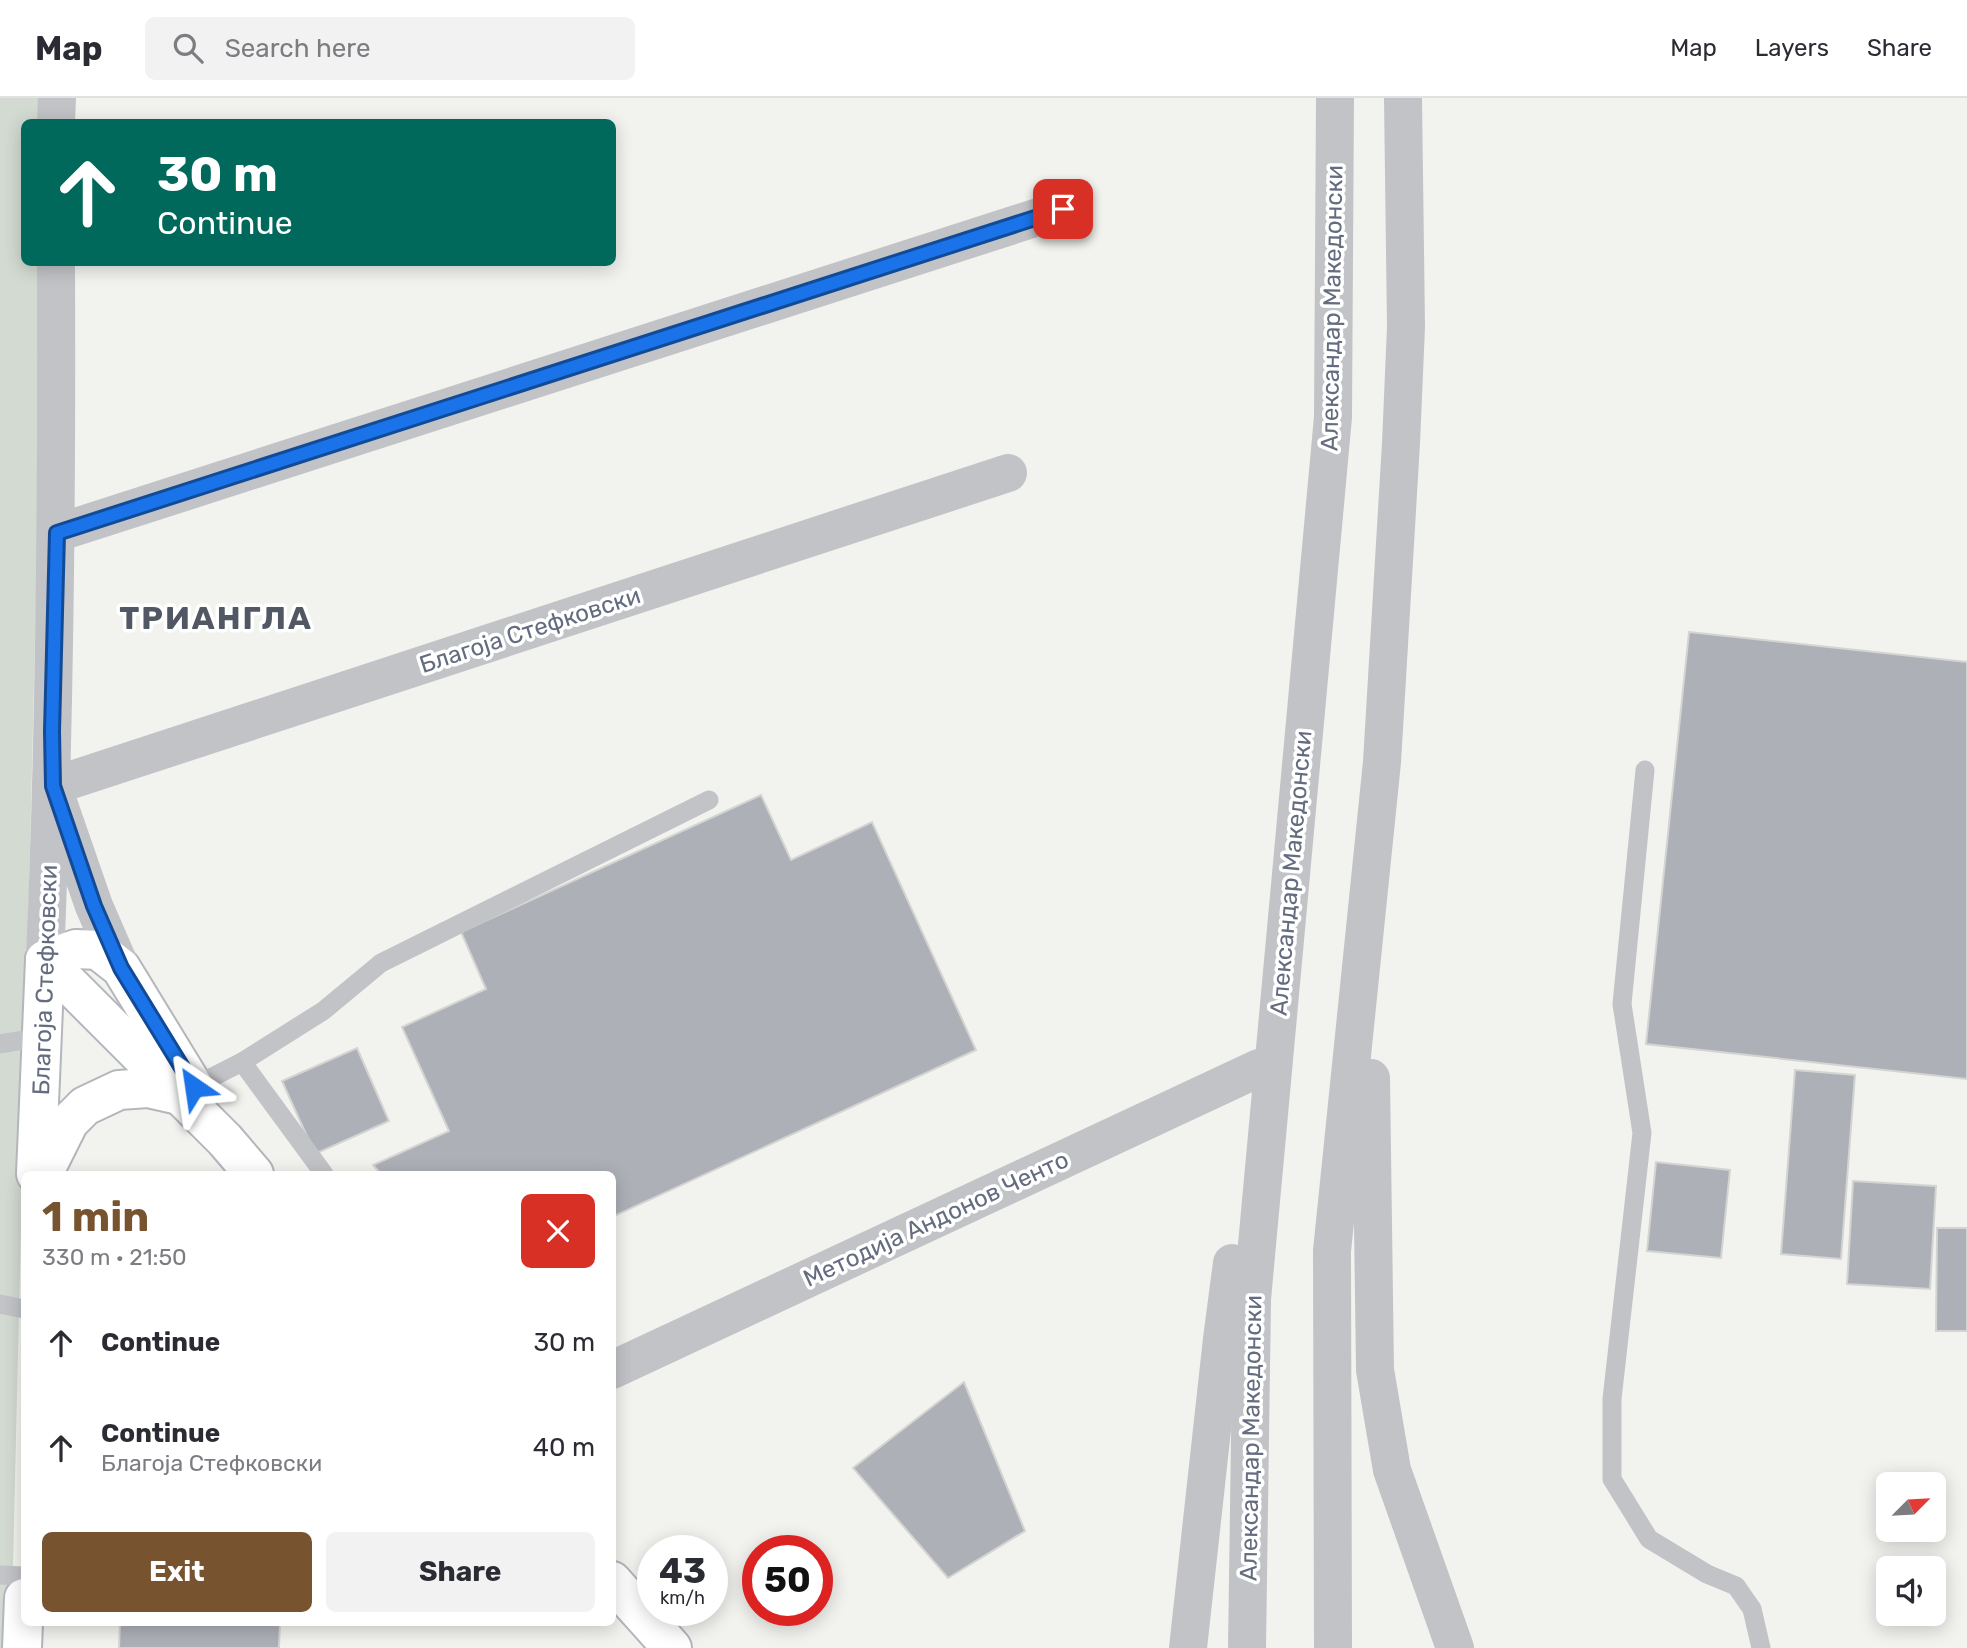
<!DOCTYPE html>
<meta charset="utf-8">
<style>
body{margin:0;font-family:Rubik,sans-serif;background:#f2f2f3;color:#2b2b33;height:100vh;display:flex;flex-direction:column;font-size:26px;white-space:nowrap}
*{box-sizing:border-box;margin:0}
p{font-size:23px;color:#7c7c81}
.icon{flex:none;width:38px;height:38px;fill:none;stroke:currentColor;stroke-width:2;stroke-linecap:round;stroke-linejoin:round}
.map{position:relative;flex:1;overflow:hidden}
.details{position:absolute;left:21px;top:1073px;width:595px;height:455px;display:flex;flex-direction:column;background:#fff;border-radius:10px;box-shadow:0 4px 18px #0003}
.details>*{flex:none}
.banner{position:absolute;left:21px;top:21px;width:595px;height:147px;border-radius:10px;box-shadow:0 4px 18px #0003;background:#00695c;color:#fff;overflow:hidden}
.needle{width:46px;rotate:66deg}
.tools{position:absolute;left:1876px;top:1374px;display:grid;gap:14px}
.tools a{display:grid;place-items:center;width:70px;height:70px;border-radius:10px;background:#fff;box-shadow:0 4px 18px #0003;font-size:35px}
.speed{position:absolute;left:637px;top:1437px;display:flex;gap:14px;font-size:35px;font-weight:700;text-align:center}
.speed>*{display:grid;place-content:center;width:91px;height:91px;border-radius:50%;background:#fff;box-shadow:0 4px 18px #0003;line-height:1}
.speed small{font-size:18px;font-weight:400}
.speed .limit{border:10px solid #d22;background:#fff;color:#111}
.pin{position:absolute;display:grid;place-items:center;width:60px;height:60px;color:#fff;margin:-30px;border-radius:14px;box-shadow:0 4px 10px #0006}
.me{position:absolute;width:77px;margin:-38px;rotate:328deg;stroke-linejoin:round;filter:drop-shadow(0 0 5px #0008)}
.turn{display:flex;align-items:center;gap:24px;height:147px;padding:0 21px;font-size:32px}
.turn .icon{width:91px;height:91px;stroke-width:2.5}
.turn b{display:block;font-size:49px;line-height:60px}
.round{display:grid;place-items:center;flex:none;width:74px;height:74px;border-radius:10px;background:#f2f2f3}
.summary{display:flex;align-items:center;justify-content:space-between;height:119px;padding:0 21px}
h1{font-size:42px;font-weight:700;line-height:52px;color:#78532f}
.primary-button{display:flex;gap:14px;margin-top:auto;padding:14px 21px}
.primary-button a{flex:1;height:80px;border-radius:10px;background:#78532f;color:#fff;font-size:28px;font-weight:700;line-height:80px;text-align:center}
.primary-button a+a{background:#f2f2f3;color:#2b2b33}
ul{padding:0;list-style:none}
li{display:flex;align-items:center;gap:21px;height:105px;padding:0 21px}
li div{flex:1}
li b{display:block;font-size:26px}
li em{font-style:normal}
header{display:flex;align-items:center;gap:42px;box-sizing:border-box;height:98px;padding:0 35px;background:#fff;border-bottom:2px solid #e1e1e2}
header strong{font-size:33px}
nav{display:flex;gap:38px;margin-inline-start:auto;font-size:24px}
.search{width:490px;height:63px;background:#f2f2f3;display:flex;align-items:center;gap:18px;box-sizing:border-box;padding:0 24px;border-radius:10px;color:#7c7c81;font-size:26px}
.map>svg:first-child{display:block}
</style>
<header>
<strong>Map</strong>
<div class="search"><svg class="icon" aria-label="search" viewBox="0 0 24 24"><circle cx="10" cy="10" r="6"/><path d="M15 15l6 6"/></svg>Search here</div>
<nav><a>Map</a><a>Layers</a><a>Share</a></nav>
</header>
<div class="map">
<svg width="1967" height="1550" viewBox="0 0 1967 1550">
<rect width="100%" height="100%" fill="#f2f3ef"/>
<path fill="#d2dad1" d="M0,0H48V24H24V164L44,165L11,1550H0Z"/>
<g fill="#adb0b7" stroke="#d4d5d2" stroke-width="2">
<path d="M1689,534L1967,564V981L1646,946Z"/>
<path d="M761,697L791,762L872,724L976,952L612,1119V1076H381L373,1067L449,1033L402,929L486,891L461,834Z"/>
<path d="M357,950L389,1023L315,1056L282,983Z"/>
<path d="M1795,972L1855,977L1841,1161L1781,1156Z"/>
<path d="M1656,1064L1730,1072L1721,1160L1647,1153Z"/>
<path d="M1853,1083L1936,1088L1930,1191L1847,1186Z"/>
<path d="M1937,1130H1967V1233H1936Z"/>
<path d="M964,1284L1025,1433L948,1480L853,1370Z"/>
<path d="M120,1524H280L279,1550H119Z"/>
</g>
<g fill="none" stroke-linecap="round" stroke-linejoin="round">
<g stroke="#b3b6bb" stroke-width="42">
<g id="secondary">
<path d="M45,862L225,1042L254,1076"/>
<path d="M45,862L76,851L98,852L121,870L195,991"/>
<path d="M36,1076L45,862"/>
<path d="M43,1076L69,1024L85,1008L119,992L148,990L179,997"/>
<path d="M612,1483L672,1550"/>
<path d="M22,1550L24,1500"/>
</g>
</g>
<g stroke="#c1c3c7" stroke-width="19">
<path d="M1645,672L1622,906L1642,1035L1612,1301V1381L1649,1441L1707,1476L1736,1488L1752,1511L1761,1550"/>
<path d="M0,946L42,939"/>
<path d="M242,964L324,1076"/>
<path d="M193,989L242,964L323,913L381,865L709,702"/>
<path d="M0,1206L24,1211"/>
<path d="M0,1477L24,1478"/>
</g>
<g stroke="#c1c3c7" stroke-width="38">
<path d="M57,435L1063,111"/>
<path d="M53,688L1008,375"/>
<path d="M612,1272L1259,970"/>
</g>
<g stroke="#c1c3c7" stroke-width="38">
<path d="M56,24L57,0"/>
<path d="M59,707L94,808L121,870"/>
<path d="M45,862C55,629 57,397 56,164"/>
<path d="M1371,980L1375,1272L1392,1372L1455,1550"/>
<path d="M1188,1550L1222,1241L1232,1165"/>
<path d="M1247,1550L1252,1201L1333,319L1335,0"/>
<path d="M1333,1550L1332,1153L1382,664L1401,345L1406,229L1403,0"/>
</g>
<use href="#secondary" stroke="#fff" stroke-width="38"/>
</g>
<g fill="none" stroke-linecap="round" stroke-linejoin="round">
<g stroke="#114b97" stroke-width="18">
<path id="route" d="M194,989L121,870L94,808L53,688L52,633L57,435L1063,111"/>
</g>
<use href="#route" stroke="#1a73e8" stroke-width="12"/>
</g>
<g text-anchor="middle" stroke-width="7" stroke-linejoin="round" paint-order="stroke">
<g font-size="24" fill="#646c7f" stroke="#fff">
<text transform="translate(1332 210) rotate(-89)" y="8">Александар Македонски</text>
<text transform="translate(530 532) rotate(-18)" y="8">Благоја Стефковски</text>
<text transform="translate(1291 775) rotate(-85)" y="8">Александар Македонски</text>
<text transform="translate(45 882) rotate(-88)" y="8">Благоја Стефковски</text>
<text transform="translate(936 1121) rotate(-25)" y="8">Методија Андонов Ченто</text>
<text transform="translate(1251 1340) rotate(-89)" y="8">Александар Македонски</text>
</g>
<g font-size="32" font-weight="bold" letter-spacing="2" fill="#525764" stroke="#fff">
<text x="216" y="531">ТРИАНГЛА</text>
</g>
</g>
</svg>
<div class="tools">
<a><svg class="needle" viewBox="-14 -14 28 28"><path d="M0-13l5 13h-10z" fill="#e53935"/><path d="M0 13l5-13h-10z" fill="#7c7c81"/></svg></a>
<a><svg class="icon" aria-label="sound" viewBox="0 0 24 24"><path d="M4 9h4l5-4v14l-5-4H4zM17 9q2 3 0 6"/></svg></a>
</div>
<div class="speed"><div>43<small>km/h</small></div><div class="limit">50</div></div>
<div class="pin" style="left:1063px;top:111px;background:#d93025"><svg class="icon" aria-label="arrive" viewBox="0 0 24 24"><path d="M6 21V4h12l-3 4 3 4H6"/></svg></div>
<svg class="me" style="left:194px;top:989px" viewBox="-20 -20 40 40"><path d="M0-17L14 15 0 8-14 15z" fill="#1a73e8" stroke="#fff" stroke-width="4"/></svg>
<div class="banner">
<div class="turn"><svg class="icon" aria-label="ahead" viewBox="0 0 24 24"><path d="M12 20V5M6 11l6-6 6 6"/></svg><div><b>30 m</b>Continue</div></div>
</div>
<section class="details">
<div class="summary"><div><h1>1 min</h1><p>330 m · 21:50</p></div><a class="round" style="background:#d93025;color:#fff"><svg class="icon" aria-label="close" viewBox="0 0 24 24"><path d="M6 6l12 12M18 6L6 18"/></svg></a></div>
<ul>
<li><svg class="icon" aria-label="ahead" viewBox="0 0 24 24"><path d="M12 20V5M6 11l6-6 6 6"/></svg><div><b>Continue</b></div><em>30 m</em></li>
<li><svg class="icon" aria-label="ahead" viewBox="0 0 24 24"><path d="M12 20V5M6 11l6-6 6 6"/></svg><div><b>Continue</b><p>Благоја Стефковски</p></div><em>40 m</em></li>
</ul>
<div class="primary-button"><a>Exit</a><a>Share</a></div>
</section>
</div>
